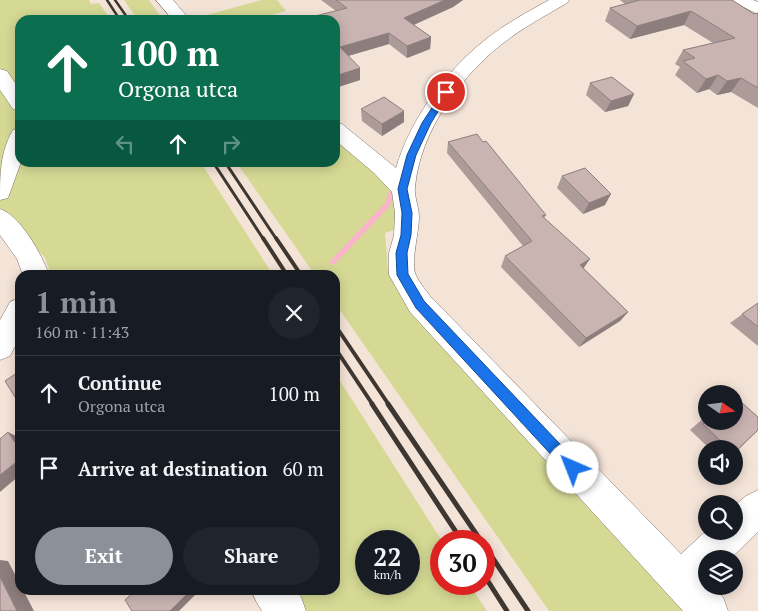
<!DOCTYPE html>
<meta charset="utf-8">
<style>
body{margin:0;font-family:"PT Serif",serif;background:#20242c;color:#f1f3f6;height:100vh;display:flex;flex-direction:column;font-size:19px;white-space:nowrap}
*{box-sizing:border-box;margin:0}
p{font-size:16px;color:#9ea1a6}
.icon{flex:none;width:28px;height:28px;fill:none;stroke:currentColor;stroke-width:2;stroke-linecap:round;stroke-linejoin:round}
.map{position:relative;flex:1;overflow:hidden}
.details{position:absolute;left:15px;top:270px;width:325px;height:325px;display:flex;flex-direction:column;background:#171b24;border-radius:15px;box-shadow:0 2px 12px #0003}
.details>*{flex:none}
.banner{position:absolute;left:15px;top:15px;width:325px;height:152px;border-radius:15px;box-shadow:0 2px 12px #0003;background:#0b6e4f;color:#fff;overflow:hidden}
.needle{width:32px;rotate:104deg}
.buttons{position:absolute;left:698px;top:385px;display:grid;gap:10px}
.buttons a{display:grid;place-items:center;width:45px;height:45px;border-radius:50%;background:#171b24;box-shadow:0 2px 12px #0003;font-size:25px}
.speed{position:absolute;left:355px;top:530px;display:flex;gap:10px;font-size:25px;font-weight:700;text-align:center}
.speed>*{display:grid;place-content:center;width:65px;height:65px;border-radius:50%;background:#171b24;box-shadow:0 2px 12px #0003;line-height:1}
.speed small{font-size:12px;font-weight:400}
.speed .limit{border:8px solid #d22;background:#fff;color:#111}
.pin{position:absolute;display:grid;place-items:center;width:42px;height:42px;color:#fff;margin:-21px;border:2px solid #fff;border-radius:50%;box-shadow:0 1px 5px #0007}
.me{position:absolute;width:55px;margin:-28px;rotate:316deg;stroke-linejoin:round;filter:drop-shadow(0 0 4px #0008)}
.turn{display:flex;align-items:center;gap:18px;height:105px;padding:0 20px;font-size:22px}
.turn .icon{width:65px;height:65px;stroke-width:2.5}
.turn b{display:block;font-size:35px;line-height:42px}
.lanes{display:flex;align-items:center;height:48px;padding:0 20px;background:#0003;justify-content:center;gap:25px;direction:ltr}
.lanes .off{opacity:.35}
.round{display:grid;place-items:center;flex:none;width:52px;height:52px;border-radius:26px;background:#20242c}
.head{display:flex;align-items:center;justify-content:space-between;height:85px;padding:0 20px}
h1{font-size:30px;font-weight:600;line-height:38px;color:#8c9099}
.primary-button{display:flex;gap:10px;margin-top:auto;padding:10px 20px}
.primary-button a{flex:1;height:58px;border-radius:30px;background:#8c9099;color:#fff;font-size:20px;font-weight:600;line-height:58px;text-align:center}
.primary-button a+a{background:#20242c;color:#f1f3f6}
ul{padding:0;list-style:none}
li{display:flex;align-items:center;gap:15px;height:75px;padding:0 20px;border-top:1px solid #363941}
li div{flex:1}
li b{display:block;font-size:19px}
li em{font-style:normal}
.map>svg:first-child{display:block}
</style>
<div class="map">
<svg width="758" height="611" viewBox="0 0 758 611">
<rect width="100%" height="100%" fill="#f4e3d7"/>
<g fill="#d5d994" fill-rule="evenodd">
<path d="M0,0H89L91,4L99,3L111,20H20V162L201,163L273,275H51L45,258L0,209Z"/>
<path d="M124,0H149L163,20H138Z"/>
<path d="M261,0H277L286,11L253,20H204L200,17Z"/>
<path d="M335,122L417,222L385,233L388,271L404,301L692,611H549L335,303V275H315L237,163L335,162Z"/>
<path d="M335,373L442,541L441,584H469L487,611H305L286,590H335ZM366,541H409V584H366Z"/>
</g>
<g fill="none" stroke-linecap="round" stroke-linejoin="round">
<path fill="#fab5ca" fill-rule="evenodd" d="M391,186H395L396,188L390,206L335,264H331L329,262L331,260L385,203Z"/>
<g stroke="#807167" stroke-width="1">
<g id="street">
<path d="M156,0H173L190,20H173Z"/>
<path d="M549,0H569L567,3C545,16 522,28 502,44C460,77 420,132 415,187C414,197 419,207 419,217C419,232 411,261 415,273C418,281 425,289 430,296L681,554L706,531H734V506L746,496L758,490V532L730,559H706V586H712L723,597L728,611H683L410,312L389,275V253L394,235L395,213L392,192L374,173L335,140V122L342,124L396,168C411,117 448,68 490,36C509,22 529,11 549,0Z"/>
<path d="M0,69L7,71L20,90V111L13,109L0,90Z"/>
<path d="M20,128L21,162L8,198L0,200C0,175 0,152 13,130Z"/>
<path d="M0,209C21,216 42,255 49,275H23L17,259L0,235Z"/>
<path d="M20,298V337L10,356L0,360V320L10,302Z"/>
<path d="M251,590H295L301,597L306,611H262L257,603Z"/>
</g>
</g>
<g stroke="#807167" stroke-width="1">
<path id="primary" d="M733,0H753L758,2V14L735,3Z"/>
</g>
<use href="#street" fill="#fff" fill-rule="evenodd"/>
<use href="#primary" fill="#fff" fill-rule="evenodd"/>
<g stroke="#3e3731" stroke-width="2.5">
<path d="M107,0L120,20"/>
<path d="M115,0L129,20"/>
</g>
<g stroke="#3e3731" stroke-width="3">
<path d="M213,162L264,240"/>
<path d="M225,162L277,240"/>
</g>
<g stroke="#3e3731" stroke-width="4">
<path d="M263,238L287,275"/>
<path d="M276,238L301,275"/>
<path d="M335,325L389,405"/>
<path d="M335,348L373,405"/>
</g>
<g stroke="#3e3731" stroke-width="5">
<path d="M372,404L462,541"/>
<path d="M388,404L481,541"/>
<path d="M484,545L528,611"/>
<path d="M484,575L507,611"/>
</g>
</g>
<g fill="#ad9b99">
<path d="M321,0H463L453,7L414,25L431,37L430,49L407,58L389,44L348,56L360,80L335,88L336,11Z"/>
<path d="M620,0H732L754,14L758,13V108L731,92L717,95L709,89L697,93L675,75L680,67L675,64L683,50L713,43L684,25L630,39L605,21L610,8L625,4Z"/>
<path d="M590,83L634,94L628,106L605,112L586,95Z"/>
<path d="M361,109L404,122L382,136L362,121Z"/>
<path d="M448,142L546,215L544,218L583,268L628,312L620,321L579,347L501,267L505,256L523,246L447,153Z"/>
<path d="M562,176L605,205L583,214L557,188Z"/>
<path d="M758,303V346L730,323Z"/>
<path d="M734,396L758,417V430L734,454V449H710L690,430L706,416V421H734Z"/>
</g>
<g fill="#8d7e7d">
<path d="M445,0H463L453,7L404,29V18Z"/>
<path d="M691,11L684,25L630,39L637,26Z"/>
<path d="M389,33V44L341,58L340,47Z"/>
<path d="M431,37L430,49L407,58V46Z"/>
<path d="M360,68V80L335,88V76Z"/>
<path d="M718,75L709,89L697,93L706,79Z"/>
<path d="M741,78L731,92L717,95L727,81Z"/>
<path d="M634,94L628,106L605,112L611,101Z"/>
<path d="M404,111V122L382,136V124Z"/>
<path d="M611,194L605,205L583,214L589,203Z"/>
<path d="M590,259L583,269L580,265Z"/>
<path d="M628,312L620,321L579,347L586,338Z"/>
<path d="M8,432L20,438V450Z"/>
<path d="M20,459V475L0,492V475Z"/>
<path d="M0,560L8,561L20,584V590H23L34,611H17L0,577Z"/>
<path d="M191,590H200L179,611H170Z"/>
</g>
<g fill="#c9b4b2" stroke="#8d7e7d">
<path d="M336,0H445L404,18L431,37L407,46L389,33L340,47L360,68L335,76V20H299L347,8Z"/>
<path d="M640,0H732L754,14L758,13V88L741,78L727,81L718,75L706,79L683,61L695,58L683,50L735,38L691,11L637,26L610,8Z"/>
<path d="M612,77L634,94L611,101L590,83Z"/>
<path d="M384,97L404,111L382,124L361,109Z"/>
<path d="M477,134L483,142L486,141L546,215L542,216L590,259L580,265L628,312L586,338L505,256L532,241L448,142Z"/>
<path d="M585,168L611,194L589,203L562,176Z"/>
<path d="M758,303V327L742,314Z"/>
<path d="M20,371V405L5,381Z"/>
<path d="M734,396L758,417V430L734,453V449H729L703,424L706,421H734Z"/>
<path d="M8,432L20,450V459L0,475V439Z"/>
<path d="M0,577L17,611H0Z"/>
<path d="M136,590H191L170,611H132L125,600Z"/>
</g>
<path fill="#1a73e8" stroke="#114b97" d="M443,91L450,92L431,123L416,155L407,189L412,213L411,235L407,253L408,274L424,301L578,463L580,468L578,473L573,475L568,473L416,308L397,275L396,253L401,235L402,213L398,189L407,155L422,123Z"/>
</svg>
<div class="buttons">
<a><svg class="needle" viewBox="-14 -14 28 28"><path d="M0-13l5 13h-10z" fill="#e53935"/><path d="M0 13l5-13h-10z" fill="#9ea1a6"/></svg></a>
<a><svg class="icon" aria-label="sound" viewBox="0 0 24 24"><path d="M4 9h4l5-4v14l-5-4H4zM17 9q2 3 0 6"/></svg></a>
<a><svg class="icon" aria-label="search" viewBox="0 0 24 24"><circle cx="10" cy="10" r="6"/><path d="M15 15l6 6"/></svg></a>
<a><svg class="icon" aria-label="layers" viewBox="0 0 24 24"><path d="M12 4l9 5-9 5-9-5zM3 14l9 5 9-5"/></svg></a>
</div>
<div class="speed"><div>22<small>km/h</small></div><div class="limit">30</div></div>
<div class="pin" style="left:446px;top:92px;background:#d93025"><svg class="icon" aria-label="arrive" viewBox="0 0 24 24"><path d="M6 21V4h12l-3 4 3 4H6"/></svg></div>
<svg class="me" style="left:573px;top:468px" viewBox="-20 -20 40 40"><circle r="19" fill="#fff"/><path d="M0-13L10 11 0 6-10 11z" fill="#1a73e8"/></svg>
<div class="banner">
<div class="turn"><svg class="icon" aria-label="ahead" viewBox="0 0 24 24"><path d="M12 20V5M6 11l6-6 6 6"/></svg><div><b>100 m</b>Orgona utca</div></div>
<div class="lanes"><svg class="icon off" aria-label="left" viewBox="0 0 24 24"><path d="M17 20v-9H6M10 6l-5 5 5 5"/></svg><svg class="icon" aria-label="ahead" viewBox="0 0 24 24"><path d="M12 20V5M6 11l6-6 6 6"/></svg><svg class="icon off" aria-label="right" viewBox="0 0 24 24"><path d="M7 20v-9h11M14 6l5 5-5 5"/></svg></div>
</div>
<section class="details">
<div class="head"><div><h1>1 min</h1><p>160 m · 11:43</p></div><a class="round"><svg class="icon" aria-label="close" viewBox="0 0 24 24"><path d="M6 6l12 12M18 6L6 18"/></svg></a></div>
<ul>
<li><svg class="icon" aria-label="ahead" viewBox="0 0 24 24"><path d="M12 20V5M6 11l6-6 6 6"/></svg><div><b>Continue</b><p>Orgona utca</p></div><em>100 m</em></li>
<li><svg class="icon" aria-label="arrive" viewBox="0 0 24 24"><path d="M6 21V4h12l-3 4 3 4H6"/></svg><div><b>Arrive at destination</b></div><em>60 m</em></li>
</ul>
<div class="primary-button"><a>Exit</a><a>Share</a></div>
</section>
</div>
